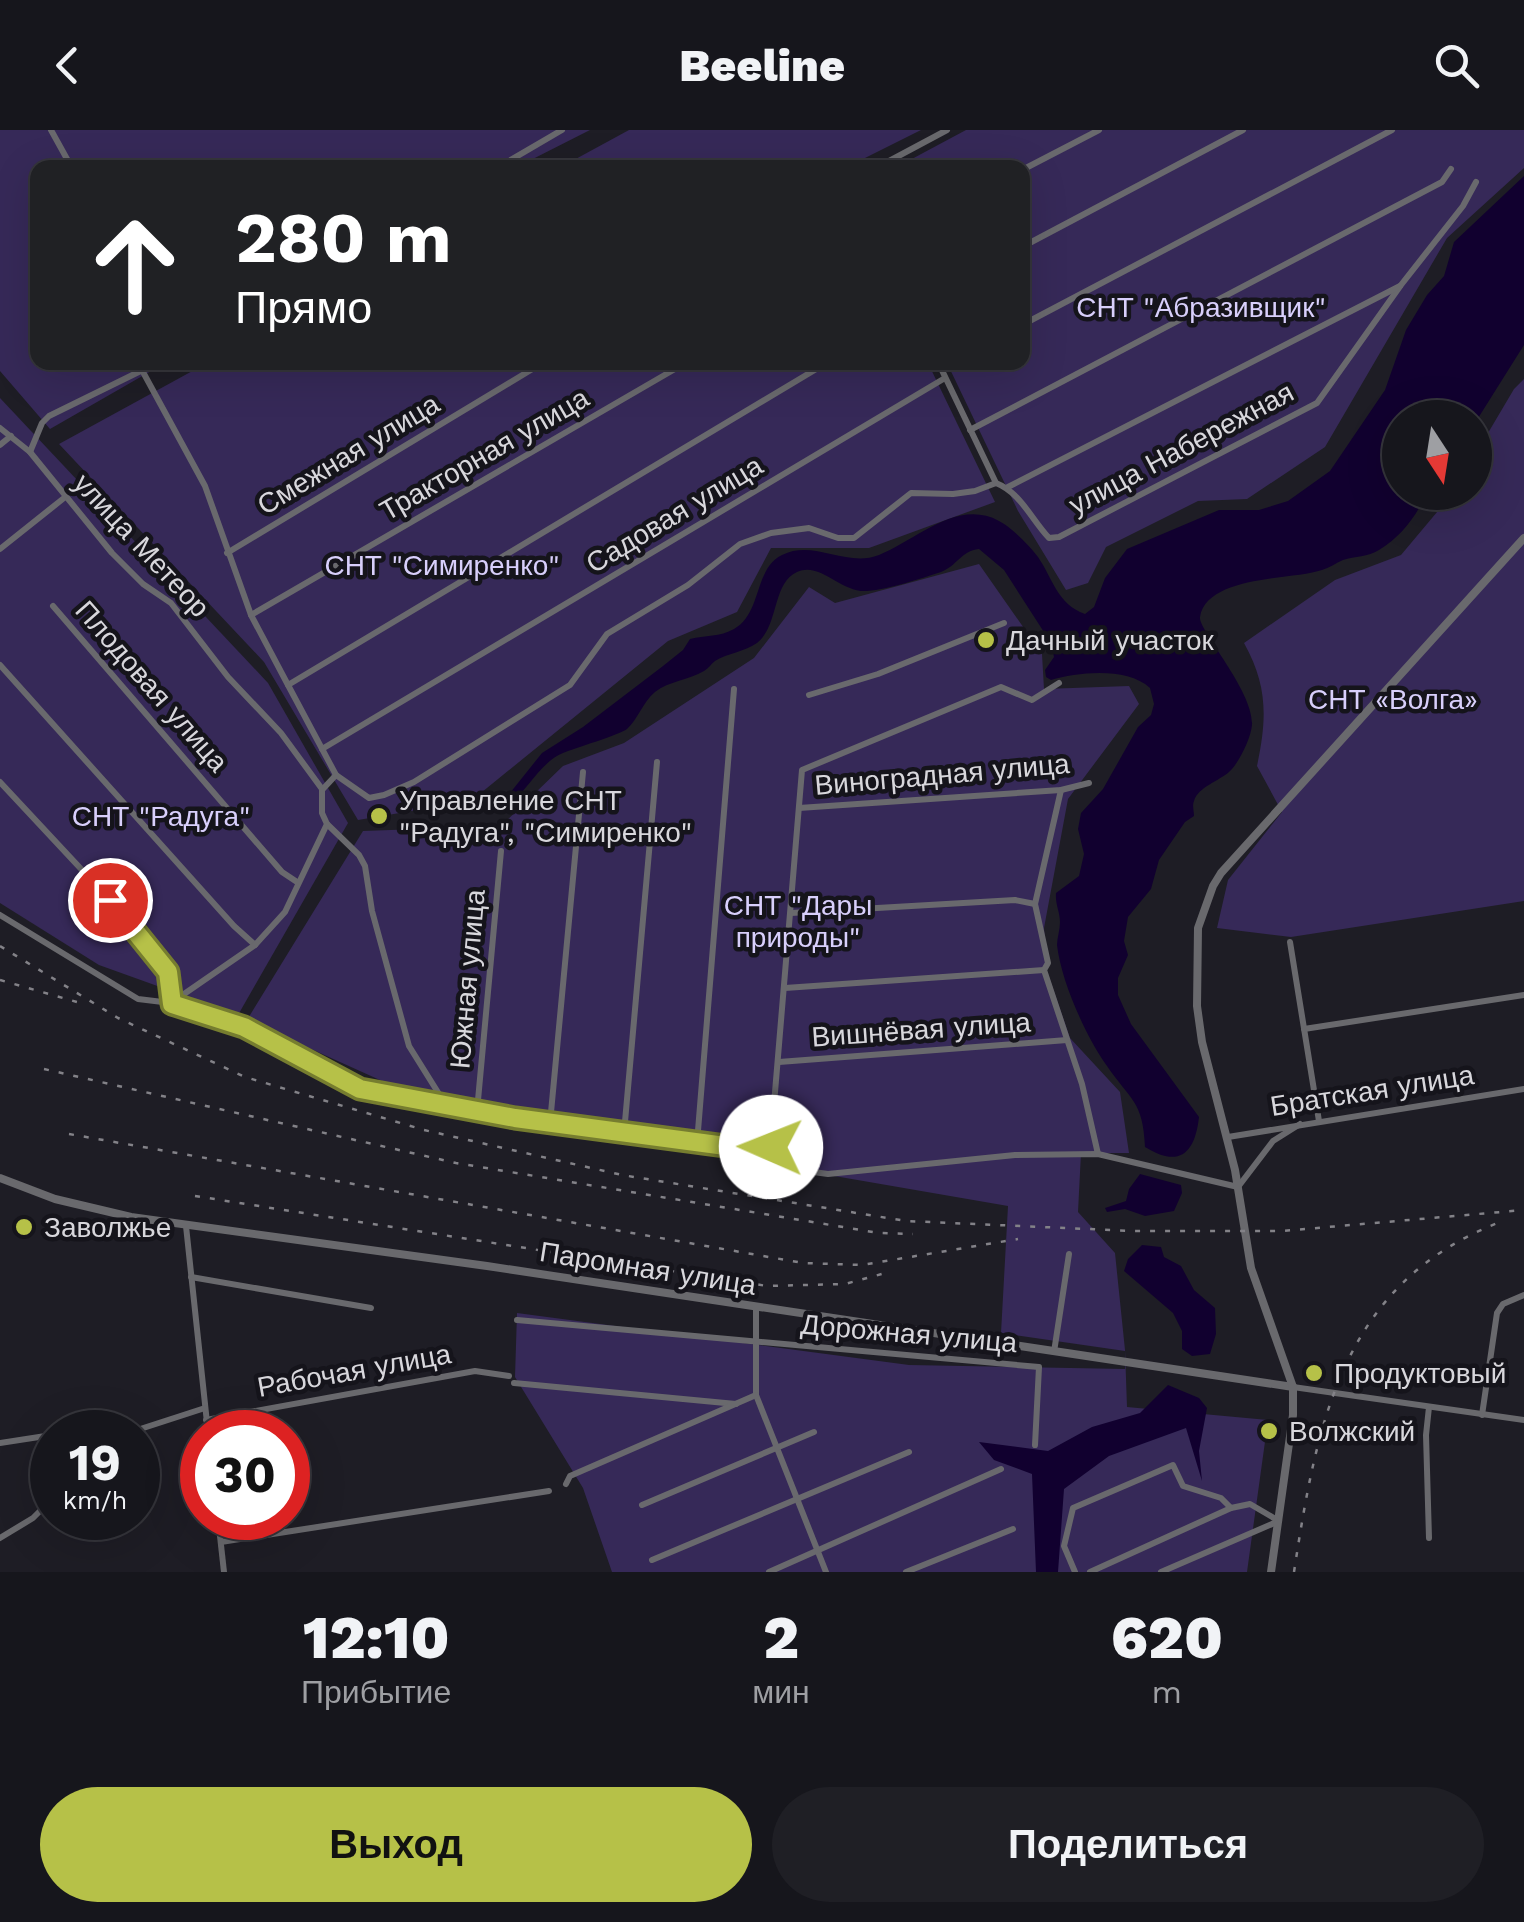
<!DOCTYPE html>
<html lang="ru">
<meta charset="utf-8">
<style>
body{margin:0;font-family:"Work Sans",sans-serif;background:#1f1f25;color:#f1f3f6;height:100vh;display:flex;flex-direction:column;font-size:38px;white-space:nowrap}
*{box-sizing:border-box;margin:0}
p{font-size:32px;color:#9e9fa3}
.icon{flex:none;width:55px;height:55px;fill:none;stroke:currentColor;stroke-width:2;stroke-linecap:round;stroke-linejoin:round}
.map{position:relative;height:1442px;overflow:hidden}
.side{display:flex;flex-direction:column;background:#16161c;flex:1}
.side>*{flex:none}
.guide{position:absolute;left:30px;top:30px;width:1000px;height:210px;border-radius:20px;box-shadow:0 10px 40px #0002,0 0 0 2px #35353b;background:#202124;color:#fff;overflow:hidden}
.needle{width:65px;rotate:168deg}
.tools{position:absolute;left:1382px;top:270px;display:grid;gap:20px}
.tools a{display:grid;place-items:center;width:110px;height:110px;border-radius:50%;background:#16161c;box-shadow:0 10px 40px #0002,0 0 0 2px #35353b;font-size:50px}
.speed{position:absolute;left:30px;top:1280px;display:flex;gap:20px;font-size:50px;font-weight:700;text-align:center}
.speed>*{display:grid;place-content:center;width:130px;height:130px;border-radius:50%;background:#16161c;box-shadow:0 10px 40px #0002,0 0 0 2px #35353b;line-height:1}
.speed small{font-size:25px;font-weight:400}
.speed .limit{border:15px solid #d22;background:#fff;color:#111}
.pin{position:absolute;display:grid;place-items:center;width:85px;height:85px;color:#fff;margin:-42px;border:5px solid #fff;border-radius:50%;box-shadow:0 2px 10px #0007}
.me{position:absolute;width:110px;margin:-55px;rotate:271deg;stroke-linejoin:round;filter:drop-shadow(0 0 8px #0008)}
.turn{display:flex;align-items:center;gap:35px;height:210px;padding:0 40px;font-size:45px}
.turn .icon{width:130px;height:130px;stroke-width:2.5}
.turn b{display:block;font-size:70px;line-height:85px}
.eta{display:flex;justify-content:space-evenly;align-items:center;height:170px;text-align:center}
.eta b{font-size:60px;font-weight:800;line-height:70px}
.button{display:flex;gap:20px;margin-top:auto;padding:20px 40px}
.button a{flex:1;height:115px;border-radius:60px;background:#b6c148;color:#111;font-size:40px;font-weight:800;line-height:115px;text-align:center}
.button a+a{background:#1f1f25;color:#f1f3f6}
header{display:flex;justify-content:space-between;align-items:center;height:130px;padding:0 40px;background:#16161c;font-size:45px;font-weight:800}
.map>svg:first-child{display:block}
</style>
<header><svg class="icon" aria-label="back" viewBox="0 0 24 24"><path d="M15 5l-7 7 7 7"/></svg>Beeline<svg class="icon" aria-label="search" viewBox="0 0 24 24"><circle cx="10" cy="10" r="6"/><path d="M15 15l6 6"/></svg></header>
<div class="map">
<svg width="1524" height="1442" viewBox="0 0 1524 1442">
<rect width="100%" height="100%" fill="#1e1d25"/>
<g fill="#362958">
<path d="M0,0H590L517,37L38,38V232L165,233L50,299L0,241Z"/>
<path d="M629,0H921L847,37H561Z"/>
<path d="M966,0H1524V38L1447,108L1325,317L1247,369L1198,371L1106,417L1088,453L1066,460L1018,381L947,233L1022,232V38H895Z"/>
<path d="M207,233H928L995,372L869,418H771L737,482L668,511L471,671L358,690L264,532L59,314Z"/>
<path d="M1524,249V771L1291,807L1217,798L1228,750L1282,682L1257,636C1267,589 1268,556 1244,513L1335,450L1401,425L1453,363L1475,362V325L1514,259Z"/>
<path d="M0,268L268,553L348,693L238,885L99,835L0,773Z"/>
<path d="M979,434L1042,524L1044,559L1129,556L1139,574L1068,669L1044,798L1047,841L1070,908L1120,962L1129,1023H1081L1078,1082L1115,1123L1125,1220L1127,1277L1268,1290L1247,1442H612L583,1358L515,1247L517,1183L909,1235L1125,1239V1221L1001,1203L1008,1076L442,978L247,890L363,701L501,696L563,636L624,613L754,528L809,457L835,473Z"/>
</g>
<g fill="#11002f">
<path d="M1524,46V215L1475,293V288H1400V362L1427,363C1416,386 1402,406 1379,420C1368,427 1355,426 1343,430C1336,433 1329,438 1322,440C1294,450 1207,445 1200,487C1198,500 1254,561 1252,595C1251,608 1239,633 1229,642C1219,651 1198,657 1194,671C1192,675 1194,681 1194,686L1185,692L1159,730L1151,759L1128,787L1124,811L1128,825L1118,848V865L1131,894L1199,987C1195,1024 1179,1038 1145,1017C1143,970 1130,970 1107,936C1086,907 1061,851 1057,815C1057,808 1060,800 1060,792C1060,782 1055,774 1056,763L1079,746L1084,724L1078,699L1081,683L1103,659L1138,597L1151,585L1154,574L1150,558C1127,537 1079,542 1051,550L1046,547L1045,540L1054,527L1051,513L1004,440L979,419C961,421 957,436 941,442C919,449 890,459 867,461C841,463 820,431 797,442C772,453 779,496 757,513C744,522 728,523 715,531C710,535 709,538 704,541C689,550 669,551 655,562C643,572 638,589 627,599C619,605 575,618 563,623C542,631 526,661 509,676L482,675L494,667L510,663L542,623L583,597L663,536L683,520L690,509C705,505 720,507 734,499C762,484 754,438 782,425C814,409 846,438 879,425C915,411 957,368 999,391C1011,397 1030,416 1038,427C1053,449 1057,474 1085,484L1094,477L1105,448L1127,419L1219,380H1259L1288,371L1330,341L1385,260L1406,200L1427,165L1444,146L1454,112Z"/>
<path d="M1140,1044L1181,1055L1182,1063L1174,1081L1145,1086L1125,1079L1107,1082L1105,1078L1126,1071L1129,1059Z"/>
<path d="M1142,1115L1161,1117L1164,1127L1181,1136L1194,1160L1215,1178L1216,1204L1210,1224L1192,1226L1182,1219V1201L1173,1183L1124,1141L1128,1129Z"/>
<path d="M1168,1255L1199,1268L1207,1278L1199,1321L1202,1351L1186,1298L1109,1326L1064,1359L1058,1442H1036L1032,1344L994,1330L979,1312L1048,1321L1092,1297L1140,1283Z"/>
</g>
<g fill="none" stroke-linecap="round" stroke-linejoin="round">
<g stroke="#69696d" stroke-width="6">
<path d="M51,0L72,38"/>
<path d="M497,38L562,0"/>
<path d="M876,38L947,0"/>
<path d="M1022,40L1099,0"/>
<path d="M1022,117L1243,0"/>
<path d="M1022,195L1392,0"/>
<path d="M144,232L143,242L205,356L251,485L288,555L336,645L369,668L384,665L414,652L570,555L607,504L688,455L740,414L771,403L809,398L838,408H854L911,363L953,364L975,361L996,353C1021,363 1031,389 1049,408L1059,407L1317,273L1401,155L1463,76L1476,52"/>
<path d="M938,232L996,353"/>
<path d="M0,298L30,322L112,423L143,454L171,473L228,547L281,603L322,659"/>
<path d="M970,300L1442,52L1451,39"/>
<path d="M0,315L11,306"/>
<path d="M30,322L42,293L49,286L159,232"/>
<path d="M1008,357L1400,156"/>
<path d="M0,419L64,368"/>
<path d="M227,423L544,232"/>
<path d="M53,476L282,742L297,752"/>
<path d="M251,485L687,232"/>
<path d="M0,535L234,796L255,815"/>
<path d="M288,555L828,232"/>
<path d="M809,565L878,544L1004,493"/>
<path d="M322,619L945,248"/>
<path d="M0,652L110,770L167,841L171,873L244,897L360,959L515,988L770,1022L777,1037L828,1044L1015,1025L1098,1024L1238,1057L1273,1011L1300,994"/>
<path d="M1061,660L1035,774L1048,833L1044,840L1082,954L1098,1024"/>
<path d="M799,678L1061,660L1089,653"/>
<path d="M327,694L359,725L365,736L372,781L409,916L444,972"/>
<path d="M791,783L1015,770L1035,774"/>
<path d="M0,785L138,869L171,873L255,815L285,782L327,694L322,683V660L336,645"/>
<path d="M1290,812L1319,991"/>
<path d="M785,858L1044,840"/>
<path d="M1304,899L1524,865"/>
<path d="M779,932L1067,910"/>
<path d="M477,981L501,721"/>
<path d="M550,993L583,642"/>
<path d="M624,1003L657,632"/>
<path d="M1228,1007L1524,959"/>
<path d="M697,1013L734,559"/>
<path d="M770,1022L802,640L1001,557L1032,570L1059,553"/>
<path d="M186,1096L208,1302"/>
<path d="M191,1147L371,1178"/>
<path d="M756,1177V1265L826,1442"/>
<path d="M517,1190L1039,1237L1035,1315"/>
<path d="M1054,1222L1069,1124"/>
<path d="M514,1253L736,1274"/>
<path d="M1293,1257L1524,1290"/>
<path d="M1482,1285L1497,1183L1503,1174L1524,1165"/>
<path d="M206,1290L475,1241L509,1246"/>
<path d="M131,1302L205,1278"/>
<path d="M0,1313L52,1305"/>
<path d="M566,1354L570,1346L756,1265"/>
<path d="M642,1375L814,1302"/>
<path d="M218,1388L224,1442"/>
<path d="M0,1408L33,1388L52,1369"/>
<path d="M1429,1408L1426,1305L1429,1277"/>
<path d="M221,1412L549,1361"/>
<path d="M652,1430L909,1322"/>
<path d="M769,1442L1001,1339"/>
<path d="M906,1442L1013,1399"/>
<path d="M1075,1442L1064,1416L1073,1378L1173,1335L1183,1356L1221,1368L1231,1378"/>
<path d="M1090,1442L1231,1378L1250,1374L1279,1391"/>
<path d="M1161,1442L1279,1391"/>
</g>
<g stroke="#69696d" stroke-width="8">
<path d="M0,1048L55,1069L131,1087L487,1136L1293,1257"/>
<path d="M1271,1442L1293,1285V1257L1251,1138L1235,1040L1202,912L1197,876L1198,798L1213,756L1221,743L1524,408"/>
</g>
<g stroke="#838288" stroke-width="2.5" stroke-dasharray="5 10" stroke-linecap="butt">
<path d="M0,816L118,888L245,947L424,1000L622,1045L906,1091L1133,1101H1282L1524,1080"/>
<path d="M0,850L77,872"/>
<path d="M44,939L456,1033L879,1103L913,1104"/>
<path d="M69,1004L803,1133L862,1135L1018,1109"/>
<path d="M195,1066L767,1156L845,1154L889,1142"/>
<path d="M1294,1442C1317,1292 1342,1153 1500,1092"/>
</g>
</g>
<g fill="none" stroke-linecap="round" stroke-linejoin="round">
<g stroke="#767d2f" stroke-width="25">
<path id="route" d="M110,770L168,842L172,874L244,897L360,959L515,988L770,1022L771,1017"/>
</g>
<use href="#route" stroke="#b6c148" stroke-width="18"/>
</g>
<g fill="#b6c148" stroke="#15141b" stroke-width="4">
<circle cx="986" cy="510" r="10"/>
<circle cx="379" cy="686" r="10"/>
<circle cx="24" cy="1097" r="10"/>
<circle cx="1314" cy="1243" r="10"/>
<circle cx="1269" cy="1301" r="10"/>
</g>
<g text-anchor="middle" stroke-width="9" stroke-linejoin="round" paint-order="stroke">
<g font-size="28" fill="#d8cffb" stroke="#15141b">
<text x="1201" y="187">СНТ "Абразивщик"</text>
<text x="442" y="445">СНТ "Симиренко"</text>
<text x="1393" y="579">СНТ «Волга»</text>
<text x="161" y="696">СНТ "Радуга"</text>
<text x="798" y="785">СНТ "Дары<tspan x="798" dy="32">природы"</tspan></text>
</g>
<g font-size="28" fill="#d8d7dc" stroke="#15141b">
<text transform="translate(1181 318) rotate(-28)" y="10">улица Набережная</text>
<text transform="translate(348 324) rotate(-31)" y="10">Смежная улица</text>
<text transform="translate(484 324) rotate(-30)" y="10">Тракторная улица</text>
<text transform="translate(674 384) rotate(-31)" y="10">Садовая улица</text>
<text transform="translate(142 415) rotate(47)" y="10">улица Метеор</text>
<text transform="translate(152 556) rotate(49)" y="10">Плодовая улица</text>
<text transform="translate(942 644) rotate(-5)" y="10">Виноградная улица</text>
<text transform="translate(467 849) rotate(-85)" y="10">Южная улица</text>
<text transform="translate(921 899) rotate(-4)" y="10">Вишнёвая улица</text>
<text transform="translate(1372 960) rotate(-9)" y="10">Братская улица</text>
<text transform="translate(648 1138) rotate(9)" y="10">Паромная улица</text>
<text transform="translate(909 1203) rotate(5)" y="10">Дорожная улица</text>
<text transform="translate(354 1240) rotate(-10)" y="10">Рабочая улица</text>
</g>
<g font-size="28" fill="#d8d7dc" stroke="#15141b" text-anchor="start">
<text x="1006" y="520">Дачный участок</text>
<text x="399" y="680">Управление СНТ<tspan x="399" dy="32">"Радуга", "Симиренко"</tspan></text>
<text x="44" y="1107">Заволжье</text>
<text x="1334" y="1253">Продуктовый</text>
<text x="1289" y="1311">Волжский</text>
</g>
</g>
</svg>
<div class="tools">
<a><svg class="needle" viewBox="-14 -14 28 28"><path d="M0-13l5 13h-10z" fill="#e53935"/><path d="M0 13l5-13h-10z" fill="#9e9fa3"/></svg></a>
</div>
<div class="speed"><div>19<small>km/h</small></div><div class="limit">30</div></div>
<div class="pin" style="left:110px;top:770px;background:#d93025"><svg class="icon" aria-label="arrive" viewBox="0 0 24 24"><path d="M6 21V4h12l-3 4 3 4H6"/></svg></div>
<svg class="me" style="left:771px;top:1017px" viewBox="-20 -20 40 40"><circle r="19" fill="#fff"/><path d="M0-13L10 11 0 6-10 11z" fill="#b6c148"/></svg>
<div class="guide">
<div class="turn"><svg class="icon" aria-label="ahead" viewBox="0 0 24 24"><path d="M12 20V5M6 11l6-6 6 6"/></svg><div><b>280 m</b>Прямо</div></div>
</div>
</div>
<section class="side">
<div class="eta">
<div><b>12:10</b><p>Прибытие</p></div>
<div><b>2</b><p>мин</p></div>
<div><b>620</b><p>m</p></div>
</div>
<div class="button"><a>Выход</a><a>Поделиться</a></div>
</section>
